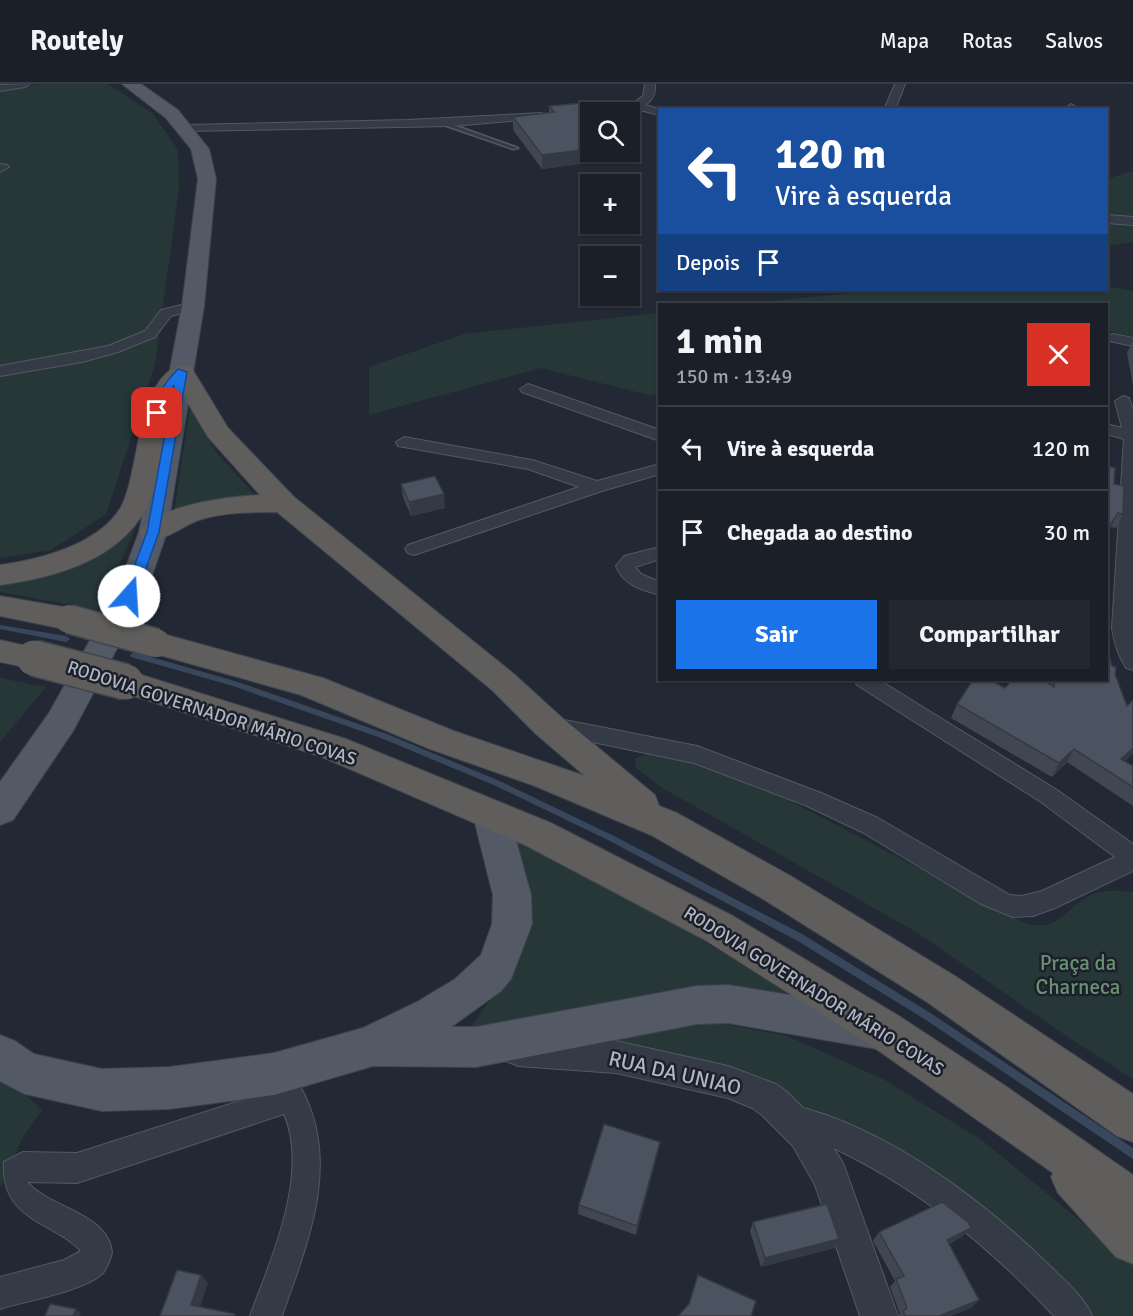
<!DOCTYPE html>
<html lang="pt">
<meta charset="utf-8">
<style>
body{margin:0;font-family:Signika,sans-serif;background:#232730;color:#f1f3f6;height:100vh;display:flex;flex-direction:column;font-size:22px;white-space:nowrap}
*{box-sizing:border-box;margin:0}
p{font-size:20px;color:#9fa2a8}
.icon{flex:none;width:33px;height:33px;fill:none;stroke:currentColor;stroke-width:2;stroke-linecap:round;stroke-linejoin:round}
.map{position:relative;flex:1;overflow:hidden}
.details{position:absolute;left:658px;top:219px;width:450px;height:378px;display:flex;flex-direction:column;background:#1a1f28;border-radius:0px;box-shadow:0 2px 4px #0004,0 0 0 2px #383d45}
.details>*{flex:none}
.hud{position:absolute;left:658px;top:24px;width:450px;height:183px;border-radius:0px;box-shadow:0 2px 4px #0004,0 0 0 2px #383d45;background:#1a4fa0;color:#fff;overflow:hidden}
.controls{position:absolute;left:580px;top:18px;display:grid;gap:12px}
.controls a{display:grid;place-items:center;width:60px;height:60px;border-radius:0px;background:#1a1f28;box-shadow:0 2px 4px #0004,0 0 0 2px #383d45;font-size:30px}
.pin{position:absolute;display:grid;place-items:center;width:51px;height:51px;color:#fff;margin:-26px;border-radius:12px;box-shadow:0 3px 9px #0006}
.me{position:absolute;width:66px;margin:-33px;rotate:19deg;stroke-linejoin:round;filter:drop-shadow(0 0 4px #0008)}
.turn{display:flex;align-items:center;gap:21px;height:126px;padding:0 18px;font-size:27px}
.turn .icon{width:78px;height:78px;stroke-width:2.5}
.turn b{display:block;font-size:42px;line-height:51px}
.then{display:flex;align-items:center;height:57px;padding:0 18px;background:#0003;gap:12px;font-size:22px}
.round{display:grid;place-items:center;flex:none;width:63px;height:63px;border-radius:0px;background:#232730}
.headline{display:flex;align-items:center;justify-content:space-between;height:102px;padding:0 18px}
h1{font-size:36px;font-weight:800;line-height:45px}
.action{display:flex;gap:12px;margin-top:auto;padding:12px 18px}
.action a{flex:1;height:69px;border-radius:0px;background:#1a73e8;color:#fff;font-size:24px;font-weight:800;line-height:69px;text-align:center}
.action a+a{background:#232730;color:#f1f3f6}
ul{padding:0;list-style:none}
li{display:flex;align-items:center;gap:18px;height:84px;padding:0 18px;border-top:2px solid #383d45}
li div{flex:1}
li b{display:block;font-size:22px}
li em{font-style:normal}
header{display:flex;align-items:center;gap:36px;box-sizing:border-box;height:84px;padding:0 30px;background:#1a1f28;border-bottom:2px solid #383d45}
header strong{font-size:28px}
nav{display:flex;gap:33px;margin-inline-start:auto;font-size:21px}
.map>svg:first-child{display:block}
</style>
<header>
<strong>Routely</strong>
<nav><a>Mapa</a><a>Rotas</a><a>Salvos</a></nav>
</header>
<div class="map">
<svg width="1133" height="1232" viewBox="0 0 1133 1232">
<rect width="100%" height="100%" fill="#222935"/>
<g fill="#273738">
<path d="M41,0H108L153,30L178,66L179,104L155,280L106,430L51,466L0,474V6Z"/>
<path d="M1133,87V158L1107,162V95Z"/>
<path d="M1107,202L1133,207V252L1107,247V220H741L883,206H1107Z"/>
<path d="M660,229V310L649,311L541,284L369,331V283L464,250Z"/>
<path d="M190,322L216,368L256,412L210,417L174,429Z"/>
<path d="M145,422L100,526L0,508V496L46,490Z"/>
<path d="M0,594L46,603L0,658Z"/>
<path d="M647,670L692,679L769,706L1022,838C1060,849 1060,829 1087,813C1102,805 1117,807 1133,808V995L1071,955L918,849L659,702L635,683L636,674Z"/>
<path d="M507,751L671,837L789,909L685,904L466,950L519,874L528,848Z"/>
<path d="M701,936L787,952L883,995L983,1057L1133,1180V1232H1088L900,1070L797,1019L476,963Z"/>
<path d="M0,988L42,1026L23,1053L0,1103Z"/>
</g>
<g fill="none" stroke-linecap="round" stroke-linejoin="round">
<g fill="#39475d" fill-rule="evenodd">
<path d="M0,541L66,552L70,555L66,558L0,545Z"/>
<path d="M134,568L238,598L387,650L502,698L616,753L802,850L932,930L1133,1064V1075L926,936L796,856L610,757L496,702L381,654L233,602L131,573L130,571Z"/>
</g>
<g stroke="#535963" stroke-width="3">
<path id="service" d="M444,39H448L518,64L513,65L444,41Z"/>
</g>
<g stroke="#535963" stroke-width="2">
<g id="minor">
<path d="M30,0L25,3L0,7V1Z"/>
<path d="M645,0H655C656,10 653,16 645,21L663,26H660V31L635,25L578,31L573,28L578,25L633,19L643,12Z"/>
<path d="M895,0H905L895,26H884Z"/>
<path d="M1071,20L1076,23L1075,26H1063Z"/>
<path d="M541,29L545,30V34L452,42L185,47L179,44L185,41L408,36Z"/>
<path d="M0,80L7,81L9,83L0,88Z"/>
<path d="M1107,131L1133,133V141L1107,139Z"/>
<path d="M193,218L198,219L200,222L198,225L171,232L155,253L118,268L82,278L0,292V282L108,262L145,247L161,226Z"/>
<path d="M1114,250L1133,254V262L1109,257V251Z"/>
<path d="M528,300L660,346V357L522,308L520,305Z"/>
<path d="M1123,312L1129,314L1133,325V586L1126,584C1118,571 1114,558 1112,544L1124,355L1107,350V340L1122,344L1115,317Z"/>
<path d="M404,353L532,376L597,397L660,380V390L602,407L414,471L408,469L405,465L408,461L579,403L528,385L398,362L396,358Z"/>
<path d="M660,463V475L635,483L641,490L660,498V511C642,506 623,501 616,482L624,472Z"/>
<path d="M854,596H879L1057,706L1133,760V787L1055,824L1033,832L1013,833L981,820L862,748L805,721L694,679L549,649L541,647L538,641L541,635L549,633L697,662L821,709L878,734L1010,811L1021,812L1042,807L1115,773L1041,718L857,601Z"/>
<path d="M283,988C295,993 301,1003 306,1014C339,1087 306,1162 282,1232H250C271,1175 310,1090 284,1030L77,1099L27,1098C51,1125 109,1129 112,1169C110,1176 107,1185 102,1190C84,1207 25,1217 0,1225V1193L64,1176L81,1167C55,1138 0,1137 4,1078L23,1068L77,1069L271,1007L269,1002L273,992Z"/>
<path d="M792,1021C886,1043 983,1116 1051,1183C1066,1198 1084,1213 1092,1232H1054C987,1160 915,1101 825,1060C811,1054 796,1051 782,1045L778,1035L782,1025Z"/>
</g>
</g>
<g stroke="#535963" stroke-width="2">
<path id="tertiary" d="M518,950L616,957L728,982L776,1000L786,1007L817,1038L843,1079L898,1232H860L815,1101L793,1062L762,1031L752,1024L728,1014L616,989L518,982L506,977L502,966L506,955Z"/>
</g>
<g stroke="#3f444f" stroke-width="2">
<g id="primary">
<path d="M122,0H141L178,26L209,65L216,95L204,222L167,448L145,512L73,647L13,736L0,741V698L49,629L115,512L139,448L182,222L198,95L191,65L166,34Z"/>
<path d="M491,716L504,721L509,731L531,811L532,840L511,895L501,907L451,943H476L697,902L728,901L877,925L892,931L898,945L892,959L877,965L728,939L697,940L476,983L373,982L274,1011L169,1025L102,1027L25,1010L0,997V951L15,957L34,970L102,985L169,983L274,969L363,944L417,918L455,895L481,871L492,840L493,811L473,731L478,721Z"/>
</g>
</g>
<g stroke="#404650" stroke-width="2">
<g id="trunk">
<path d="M182,281L191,283L228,344L294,413L514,590L560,632L655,711L659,722L677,729L789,791L955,892L1133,1010V1058L1117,1052L927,918L763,815L651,751L535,702L430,665L301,611L145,567L140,559L145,551L156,548L323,594L454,647L585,692L536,650L492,606L277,428C251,428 224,428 199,436C179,443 165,460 143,454L139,448C157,421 230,412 260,411L208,353L180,306C164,333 164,365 157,395C140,469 67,492 0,501V481C39,476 100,460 121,423C140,389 136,292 182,281Z"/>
<path d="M0,512L69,524L80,527L84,535L80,543L69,546L0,532Z"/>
<path d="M0,556L45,566L50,574L45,582L34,585L0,578Z"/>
<path d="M126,586L346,655L551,739L733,832L899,932L1004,1001L1133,1091V1180L1116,1173L1058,1109L1051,1093L1053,1089L869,960L705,856L525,761L322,673L115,606L110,598L115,590Z"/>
</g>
</g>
<use href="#service" fill="#353b46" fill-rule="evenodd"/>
<use href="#minor" fill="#353b46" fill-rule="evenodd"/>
<use href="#tertiary" fill="#353b46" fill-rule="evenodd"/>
<use href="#primary" fill="#535a66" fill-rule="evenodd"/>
<use href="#trunk" fill="#5f5e5c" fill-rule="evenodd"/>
<g stroke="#404650" stroke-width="31" stroke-linecap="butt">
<path id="trunk-bridge-far1" d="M69,535L156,559"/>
</g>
<g stroke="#404650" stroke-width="38" stroke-linecap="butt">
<path id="trunk-bridge" d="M34,574L126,598"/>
</g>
<use href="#trunk-bridge-far1" stroke="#5f5e5c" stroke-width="28"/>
<use href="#trunk-bridge" stroke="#5f5e5c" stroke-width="35"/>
</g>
<g fill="#404753">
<path d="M549,22L586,24L591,28L612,76L542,85L513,46V33L549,29Z"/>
<path d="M1132,258H1133V302L1127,269Z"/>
<path d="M401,400L445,424L411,432L403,413Z"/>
<path d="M1114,400L1123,430L1116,444L1111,443Z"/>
<path d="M1115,590L1133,670L1125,677L1133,682V722L1067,678L1052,693L951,634L957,620L1005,604L1049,599V596H1107Z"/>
<path d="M658,1068L636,1151L578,1130L579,1121Z"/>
<path d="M753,1138L839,1155L834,1164L761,1183L750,1147Z"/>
<path d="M879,1148L963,1152L949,1160L979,1216L971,1224L950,1232H898L900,1230L890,1203L895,1197L873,1157Z"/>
</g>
<g fill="#343a43">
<path d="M591,65V68H612V76L542,85V71Z"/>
<path d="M444,410L445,424L411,432L409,418Z"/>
<path d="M1118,429L1111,443L1107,450V446Z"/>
<path d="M1133,664V670L1113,688L1121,675Z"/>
<path d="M1074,665L1067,678L1052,693L1059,679Z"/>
<path d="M660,1058L658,1068L636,1151L637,1142Z"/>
<path d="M971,1144L963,1152L939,1164L947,1156Z"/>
<path d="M839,1155L834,1164L761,1183L765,1174Z"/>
<path d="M201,1191L208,1199L198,1229L191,1221Z"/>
<path d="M979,1216L971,1224L950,1232H939Z"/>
<path d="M76,1225L81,1229L80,1232H73Z"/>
</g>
<g fill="#4b5360" stroke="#343a43" stroke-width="1.5">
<path d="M581,19L586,24L603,22L609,28H591V65L542,71L513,33L554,28L549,22Z"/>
<path d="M1107,382L1115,384L1114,400L1124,402L1123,430L1118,429L1107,446Z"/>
<path d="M435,392L444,410L409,418L401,400Z"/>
<path d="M1107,572H1109L1112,582L1116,583L1115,590L1127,622L1133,616V664L1121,675L1133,682V703L1074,665L1059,679L957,620L973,596H990L1005,604L1012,596H1043L1054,603L1055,596H1107Z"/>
<path d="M604,1040L660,1058L637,1142L579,1121Z"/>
<path d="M942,1118L968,1138L971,1144L947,1156L979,1216L939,1232H905L903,1227L907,1224L896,1195L904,1192L879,1148Z"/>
<path d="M827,1120L839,1155L765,1174L753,1138Z"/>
<path d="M177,1186L201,1191L191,1221L235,1230L234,1232H160Z"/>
<path d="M698,1191L756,1217L751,1232H678L689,1220Z"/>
<path d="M50,1220L76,1225L73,1232H45Z"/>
</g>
<path fill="#1a73e8" stroke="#114b97" stroke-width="1.5" d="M178,285L187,288L159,448L136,512L129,516L123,512L147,448L174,301L165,316L161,332L152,329C156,311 165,299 178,285Z"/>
<g text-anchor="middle" stroke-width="5" stroke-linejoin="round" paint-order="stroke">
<g font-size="18" fill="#b0b6c2" stroke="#1b202a">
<text transform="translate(212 629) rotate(18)" y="6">RODOVIA GOVERNADOR MÁRIO COVAS</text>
<text transform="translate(814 907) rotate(32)" y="6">RODOVIA GOVERNADOR MÁRIO COVAS</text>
</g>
<g font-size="21" fill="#6a9074" stroke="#1b202a">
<text x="1078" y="886">Praça da<tspan x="1078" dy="24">Charneca</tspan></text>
</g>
<g font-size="21" fill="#b0b6c2" stroke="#1b202a">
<text transform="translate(675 989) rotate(13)" y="7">RUA DA UNIAO</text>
</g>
</g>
</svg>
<div class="controls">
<a><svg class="icon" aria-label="search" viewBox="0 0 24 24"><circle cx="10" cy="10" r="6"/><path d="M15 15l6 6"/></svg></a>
<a>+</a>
<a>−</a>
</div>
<div class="pin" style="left:157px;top:329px;background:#d93025"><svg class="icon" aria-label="arrive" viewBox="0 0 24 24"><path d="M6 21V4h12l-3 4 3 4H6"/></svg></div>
<svg class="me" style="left:129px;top:512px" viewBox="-20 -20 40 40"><circle r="19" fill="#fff"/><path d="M0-13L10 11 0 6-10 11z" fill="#1a73e8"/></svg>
<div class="hud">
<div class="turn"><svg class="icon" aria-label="left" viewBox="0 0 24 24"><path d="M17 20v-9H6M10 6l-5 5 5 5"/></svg><div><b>120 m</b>Vire à esquerda</div></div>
<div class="then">Depois<svg class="icon" aria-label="arrive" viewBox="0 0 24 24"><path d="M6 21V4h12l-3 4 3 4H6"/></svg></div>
</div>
<section class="details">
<div class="headline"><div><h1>1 min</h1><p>150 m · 13:49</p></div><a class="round" style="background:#d93025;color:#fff"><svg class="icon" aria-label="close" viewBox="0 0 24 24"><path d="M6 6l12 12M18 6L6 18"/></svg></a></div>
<ul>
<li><svg class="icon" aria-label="left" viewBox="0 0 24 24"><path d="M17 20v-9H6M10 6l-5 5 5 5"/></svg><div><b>Vire à esquerda</b></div><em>120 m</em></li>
<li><svg class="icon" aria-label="arrive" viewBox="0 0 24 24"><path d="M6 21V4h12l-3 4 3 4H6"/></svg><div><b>Chegada ao destino</b></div><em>30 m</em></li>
</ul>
<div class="action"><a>Sair</a><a>Compartilhar</a></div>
</section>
</div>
